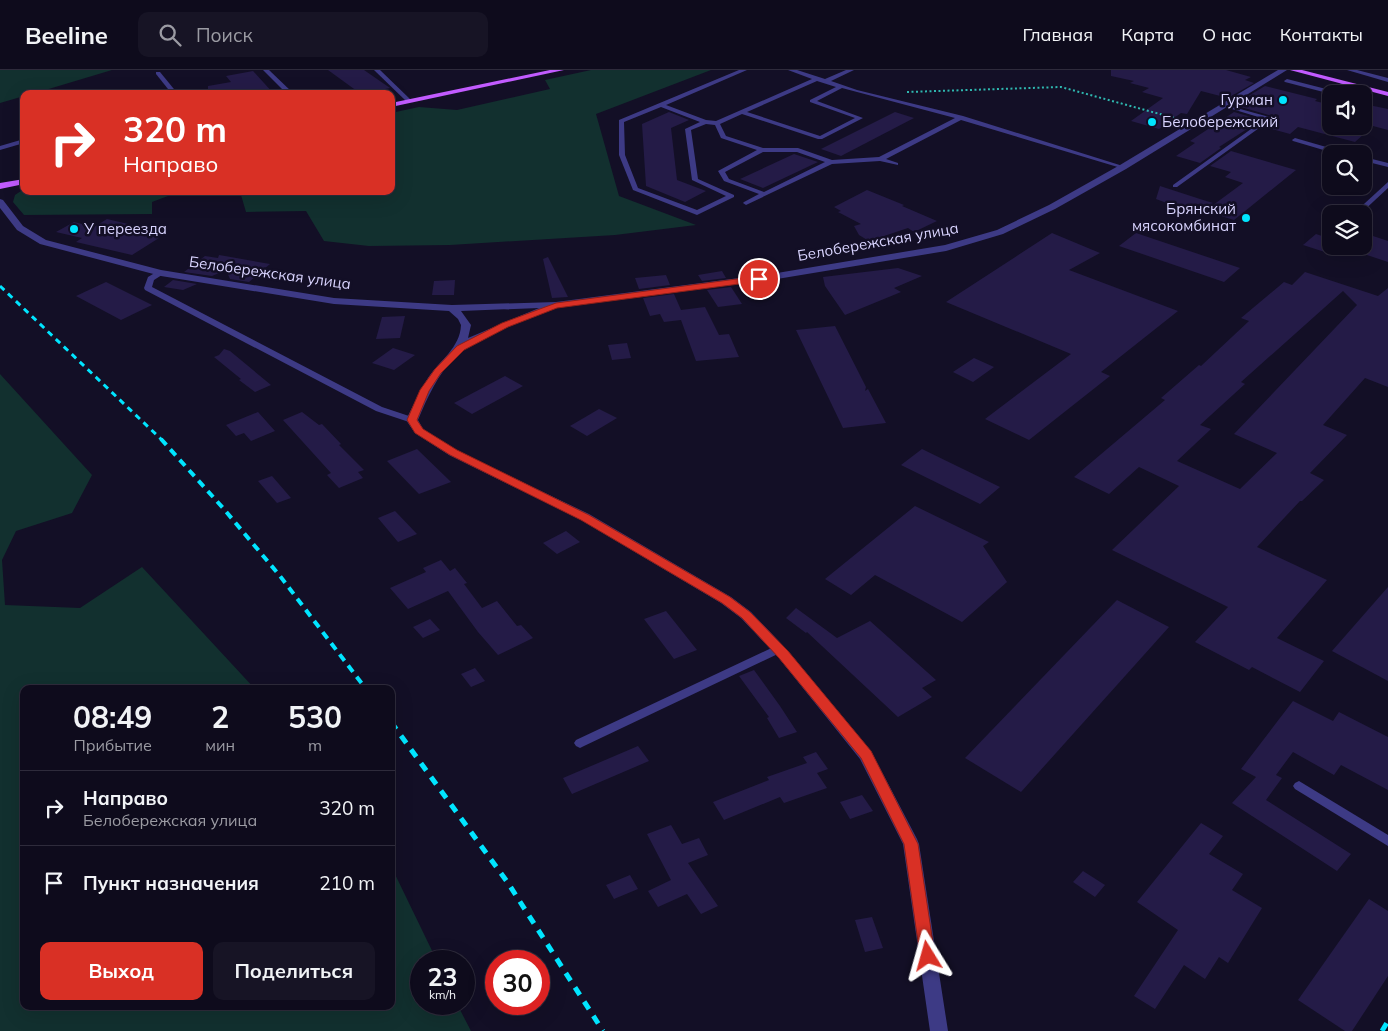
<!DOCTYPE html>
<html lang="ru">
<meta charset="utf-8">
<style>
body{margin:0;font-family:Mulish,sans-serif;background:#171425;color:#f1f3f6;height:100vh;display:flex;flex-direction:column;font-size:19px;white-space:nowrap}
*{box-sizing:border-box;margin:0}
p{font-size:16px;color:#9b9ba3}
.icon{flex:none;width:28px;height:28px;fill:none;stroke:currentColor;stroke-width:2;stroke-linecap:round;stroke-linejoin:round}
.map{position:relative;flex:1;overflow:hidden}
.side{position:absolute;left:20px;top:615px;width:375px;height:325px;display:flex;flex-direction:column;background:#0e0b1c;border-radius:10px;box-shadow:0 5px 20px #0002,0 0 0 1px #2e2b3b}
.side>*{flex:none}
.guide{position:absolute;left:20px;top:20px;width:375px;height:105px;border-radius:10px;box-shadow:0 5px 20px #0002,0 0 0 1px #2e2b3b;background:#d93025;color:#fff;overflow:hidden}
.tools{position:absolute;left:1322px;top:15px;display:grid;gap:10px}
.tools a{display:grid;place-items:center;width:50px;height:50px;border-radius:10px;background:#0e0b1c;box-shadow:0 5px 20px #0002,0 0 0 1px #2e2b3b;font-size:25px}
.speed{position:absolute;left:410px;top:880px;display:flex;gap:10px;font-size:25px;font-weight:700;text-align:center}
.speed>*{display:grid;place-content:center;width:65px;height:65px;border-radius:50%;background:#0e0b1c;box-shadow:0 5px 20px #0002,0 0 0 1px #2e2b3b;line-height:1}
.speed small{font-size:12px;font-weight:400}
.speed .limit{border:8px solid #d22;background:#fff;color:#111}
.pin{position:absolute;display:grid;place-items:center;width:42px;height:42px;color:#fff;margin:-21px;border:2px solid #fff;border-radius:50%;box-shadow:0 1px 5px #0007}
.me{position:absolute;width:55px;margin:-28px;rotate:352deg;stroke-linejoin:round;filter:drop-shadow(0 0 4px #0008)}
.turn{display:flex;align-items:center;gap:18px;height:105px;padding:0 20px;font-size:22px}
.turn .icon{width:65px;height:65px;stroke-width:2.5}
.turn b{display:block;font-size:35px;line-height:42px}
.eta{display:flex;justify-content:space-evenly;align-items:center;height:85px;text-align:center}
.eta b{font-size:30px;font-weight:700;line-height:35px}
.button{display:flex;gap:10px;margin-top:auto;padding:10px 20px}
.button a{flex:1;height:58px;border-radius:10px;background:#d93025;color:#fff;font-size:20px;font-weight:700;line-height:58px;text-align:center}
.button a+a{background:#171425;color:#f1f3f6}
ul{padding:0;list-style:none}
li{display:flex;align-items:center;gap:15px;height:75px;padding:0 20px;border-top:1px solid #2e2b3b}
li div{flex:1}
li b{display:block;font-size:19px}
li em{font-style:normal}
header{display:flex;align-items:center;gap:30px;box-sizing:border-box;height:70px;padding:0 25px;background:#0e0b1c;border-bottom:1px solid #2e2b3b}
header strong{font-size:24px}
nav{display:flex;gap:28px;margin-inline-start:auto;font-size:18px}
.search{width:350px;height:45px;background:#171425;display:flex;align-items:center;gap:12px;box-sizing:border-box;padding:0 18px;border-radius:10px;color:#9b9ba3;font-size:19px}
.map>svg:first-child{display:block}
</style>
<header>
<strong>Beeline</strong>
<div class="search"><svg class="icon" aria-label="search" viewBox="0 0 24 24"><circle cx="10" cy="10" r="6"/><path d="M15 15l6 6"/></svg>Поиск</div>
<nav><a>Главная</a><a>Карта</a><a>О нас</a><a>Контакты</a></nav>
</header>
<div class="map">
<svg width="1388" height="961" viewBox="0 0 1388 961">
<rect width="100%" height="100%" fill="#130f26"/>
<g fill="#12302f">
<path d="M0,0H112L32,24H24V26L0,33Z"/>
<path d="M591,0H711L596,44L619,126L696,155L615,165L450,175L369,176L324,171L306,141L246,142L241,125L176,123L152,132V144L24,145L13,132L15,125L24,119V121H391V43L419,37L457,40L550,19L545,10Z"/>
<path d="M0,304L92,405L72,443L16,461L2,490L5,535L80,538L142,497L255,619H24V936H391V796L437,891H421V934H457L471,961H0Z"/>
</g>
<g fill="#241b47" fill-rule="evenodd">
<path d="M328,0H364L390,18L361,24Z"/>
<path d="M1111,0H1226L1251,7L1245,10L1254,13L1228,28L1201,21L1187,44L1181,43L1159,59L1131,51L1163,28L1142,22L1149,18L1130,13L1134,11L1111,6Z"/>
<path d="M253,1L274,24H208V16L231,12L226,6Z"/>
<path d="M1265,16L1317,29L1315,31L1331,35V56H1364V34L1388,39V60L1373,56L1355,72L1298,57L1290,64L1264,57L1274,50L1275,47L1241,37L1246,34L1240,31Z"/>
<path d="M669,42L689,50L671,58L677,110L706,121L685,132L646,116L642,54Z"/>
<path d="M895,42L914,48L841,86L821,79Z"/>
<path d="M1234,42L1261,50L1219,77L1221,78L1200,93L1176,86L1195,73L1190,71Z"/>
<path d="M1231,81L1296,100L1234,150L1205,141L1243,113L1225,107L1231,102L1210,96Z"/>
<path d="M794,84L818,92L763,118L740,109Z"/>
<path d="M1160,116L1200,129L1213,133L1199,143L1185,140L1156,129Z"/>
<path d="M867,120L904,135L902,136L937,151L914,162L908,158L869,171L859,165L854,156L861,154L838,142L841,141L834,137Z"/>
<path d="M107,149L145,158L138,163L159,168L132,185L76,172L82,168L56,162L74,152L94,157Z"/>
<path d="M1052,163L1100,183L1069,200L1178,241L1101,302L1110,306L1029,370L985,349L1071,284L946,232Z"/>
<path d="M1136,163L1240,198L1224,212L1119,176Z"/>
<path d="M1364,163L1388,171V192L1364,184Z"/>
<path d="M1316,164L1331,169V184L1303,175Z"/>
<path d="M219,185L225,186L270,194L249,212L230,209L226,200L212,206L184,202L205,186L218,188Z"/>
<path d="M548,187L568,227L552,228L543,189Z"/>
<path d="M898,198L922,206L894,218L901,222L845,245L825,216L823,207Z"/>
<path d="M722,201L726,208L702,211L698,205Z"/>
<path d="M1305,202L1378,226L1388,218V317L1365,308L1323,355L1347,365L1310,403L1324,410L1302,431H1300L1257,477L1327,510L1277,568L1324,591L1300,622L1252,597L1249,600L1195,572L1228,537L1112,480L1179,416L1139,397L1109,424L1074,407L1165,330L1161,328L1199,295L1201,296L1249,251L1241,248L1284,212L1292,215ZM1343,221L1357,235L1234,364L1277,383L1240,419L1177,391L1211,359L1200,355L1245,314L1241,312Z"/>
<path d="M666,205L670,215L639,219L635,208Z"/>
<path d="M173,210L197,214L183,220L164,217Z"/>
<path d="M455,210L454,225H432L434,211Z"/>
<path d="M106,212L152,235L121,250L76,226Z"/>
<path d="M731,217L742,234L718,237L707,220Z"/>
<path d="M674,224L681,240L705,237L719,265L729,264L739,287L696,291L681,250L664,252L660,244L650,246L643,228Z"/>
<path d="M405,246L400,268L376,269L382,247Z"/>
<path d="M835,256L866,317L865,321L868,319L886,353L843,358L796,260Z"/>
<path d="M627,273L631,288L612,290L608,275Z"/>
<path d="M393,278L415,285L394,300L372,293Z"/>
<path d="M224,279L230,281L271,315L255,322L239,310L241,309L214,287L219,285Z"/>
<path d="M974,288L994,297L973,312L953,302Z"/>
<path d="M505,306L523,316L472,344L454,333Z"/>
<path d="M599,339L617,348L587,366L570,356Z"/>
<path d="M258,342L275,361L251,371L244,363L236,366L226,355Z"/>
<path d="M302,342L319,355L322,354L341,374L339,375L364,400L358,402L363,408L339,418L327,405L331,403L283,350Z"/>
<path d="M417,379L451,412L419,424L387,391Z"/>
<path d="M922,379L1000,417L980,434L901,395Z"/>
<path d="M272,406L291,428L277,433L258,411Z"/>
<path d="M915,436L989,472L983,476L1007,512L962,552L875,505L851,525L825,509Z"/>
<path d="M395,441L417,464L398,472L378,448Z"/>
<path d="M566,461L580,472L557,484L543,473Z"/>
<path d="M441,490L450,501L455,498L467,513L464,514L482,538L497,531L517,556L521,555L533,568L498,585L478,562L448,521L408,539L390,518L426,502L423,498Z"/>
<path d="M1388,517V611L1332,581Z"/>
<path d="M1117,530L1169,557L1021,722L965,688Z"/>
<path d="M796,538L837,568L870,551L936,610L922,618L932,627L898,647L807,562L806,563L786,548Z"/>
<path d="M666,541L697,580L674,589L644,549Z"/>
<path d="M430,549L440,560L423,568L413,557Z"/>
<path d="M475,598L485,611L471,617L461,604Z"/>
<path d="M754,600L780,636L797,662L779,668L767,648L769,647L739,606Z"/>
<path d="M1293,631L1333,651L1339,642L1388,667V720L1341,695L1334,705L1293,682L1276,705L1282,708L1266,730L1351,784L1337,801L1232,733L1256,707L1241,699Z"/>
<path d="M638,676L649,691L572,724L563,708Z"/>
<path d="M816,682L828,699L817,703L827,718L784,733L780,727L724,750L713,732L769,710L767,707L807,693L803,687Z"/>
<path d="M862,725L873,741L850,749L840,732Z"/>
<path d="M1201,753L1223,766L1209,784L1243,804L1232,820L1262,838L1228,893L1219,887L1205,909L1184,895L1155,939L1134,926L1178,860L1137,832Z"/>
<path d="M671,755L682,774L699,768L708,785L688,793L718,836L701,844L687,824L658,837L648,821L671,810L647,764Z"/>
<path d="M1083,801L1105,815L1095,827L1073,812Z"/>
<path d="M630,805L638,819L614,829L606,815Z"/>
<path d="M1369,829L1388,841V906L1352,961H1345L1298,930Z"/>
<path d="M872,847L883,878L865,882L855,850Z"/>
</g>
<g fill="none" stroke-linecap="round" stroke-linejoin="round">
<path stroke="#2fb8b0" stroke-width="2" stroke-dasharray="2 2.5" stroke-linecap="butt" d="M907,22L1061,17L1178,49"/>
<g fill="#3d3a85" fill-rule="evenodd">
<path d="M263,0H269L294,24H287Z"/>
<path d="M374,0H380L411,30V32H407Z"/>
<path d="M739,0H747L666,35L706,50L716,51L812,9L788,0H797L825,9L846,0H854L831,11L857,20L963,46L1126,97L1121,98L961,50L886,89L898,93V95L880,91L832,94L746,135L743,133L744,132L759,124L724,111L718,101L757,80L721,68L715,55L706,54L691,60L698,109L734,125V127L697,145L633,120L619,85V50ZM817,11L836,17L810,30V32L855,48L820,66L747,42ZM842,18L955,48L879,87L832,90L798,78H763L726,66L720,54L742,44L818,69H822L863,48L817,31ZM661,37L700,52L685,59L692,110L726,126L697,140L638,118L625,85L624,52ZM763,82H797L825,92L764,122L729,109L725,102Z"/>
<path d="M1347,0H1357L1388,8V12Z"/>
<path d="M156,2H160L178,24H172L156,4Z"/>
<path d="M1287,9L1330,20L1343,12L1348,13L1331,24L1285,12L1284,11Z"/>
<path d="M1222,34L1273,48L1177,117H1173V115L1265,49L1222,36Z"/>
<path d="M1295,68L1347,83L1348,84H1337L1293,71L1292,70Z"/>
<path d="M24,69V73L0,80V76Z"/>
<path d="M1364,87L1388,93V97L1364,91Z"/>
<path d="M1388,112V118L1360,144H1353Z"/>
<path d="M158,201H164L165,203L154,210L152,217L382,337L415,348L416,350L412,353L376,341L145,220L144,218L148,207Z"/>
<path d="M778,575L782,576L783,579L782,582L584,676L580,678L576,676L574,673L576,670Z"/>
<path d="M1299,711L1388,765V776L1295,719L1293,716L1295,713Z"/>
</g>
<path fill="#3d3a85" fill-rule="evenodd" d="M1278,0H1287L1126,99L1055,139L1003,164L946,181L777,209L550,238L549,241C518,253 480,263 455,287C438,304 427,328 418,350L423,359L457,381L589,444L731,527L751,542L788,581L871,681L917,769L919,774L948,961H930L903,774L860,689L778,587L741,548L721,533L581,450L449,385L415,363L406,350C413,336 420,321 428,308C440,290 460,278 461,255L458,249L449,241L334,234L161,206L40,174L17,160L0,138V129L3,130L23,156L46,170L161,200L334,228L452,235L556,232L777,203L945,175L997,160L1049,135L1120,95ZM539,238L468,268L471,255L461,241Z"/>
<g fill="#c25bff" fill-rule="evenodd">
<path d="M550,0H564L391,37V33Z"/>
<path d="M1290,0H1302L1388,22V26Z"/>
<path d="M24,109V114L0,119V113Z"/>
</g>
<path stroke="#00e5ff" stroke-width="3" stroke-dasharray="6 5" stroke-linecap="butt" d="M0,216L162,370"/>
<path stroke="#00e5ff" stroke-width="4" stroke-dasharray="8 6" stroke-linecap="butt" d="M161,369L223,438L280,506L366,619"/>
<g stroke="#00e5ff" stroke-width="5" stroke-dasharray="9 8" stroke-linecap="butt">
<path d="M391,652L508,813L603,961"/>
<path d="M1382,961L1388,951"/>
</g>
</g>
<path fill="#d93025" stroke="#8d1f18" d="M759,206L762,207V211L557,238L508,257L464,280L441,303L429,321L417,350L423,359L457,380L589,445L730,527L750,542L788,581L871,681L918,774L935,886L933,891L928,893L922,891L920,886L904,774L861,688L779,588L742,548L722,533L581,450L450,385L415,363L407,350L420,320L435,299L457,276L502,253L556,233Z"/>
<g fill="#00e5ff" stroke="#130f26" stroke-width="2">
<circle cx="1283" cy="30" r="5"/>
<circle cx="1152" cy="52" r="5"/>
<circle cx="1246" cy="148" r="5"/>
<circle cx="74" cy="159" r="5"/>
</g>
<g text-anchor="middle" stroke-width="5" stroke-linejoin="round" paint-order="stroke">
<g font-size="15" fill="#d9d4ff" stroke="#130f26" text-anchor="end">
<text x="1273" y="35">Гурман</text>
<text x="1162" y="57" text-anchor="start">Белобережский</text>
<text x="1236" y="144">Брянский<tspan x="1236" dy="17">мясокомбинат</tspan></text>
<text x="84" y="164" text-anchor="start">У переезда</text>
</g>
<g font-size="15" fill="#d9d4ff" stroke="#130f26">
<text transform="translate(878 172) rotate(-10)" y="5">Белобережская улица</text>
<text transform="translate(270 203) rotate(8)" y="5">Белобережская улица</text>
</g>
</g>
</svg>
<div class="tools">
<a><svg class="icon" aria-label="sound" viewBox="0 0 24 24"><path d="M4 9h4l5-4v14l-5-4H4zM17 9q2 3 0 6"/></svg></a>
<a><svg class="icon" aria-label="search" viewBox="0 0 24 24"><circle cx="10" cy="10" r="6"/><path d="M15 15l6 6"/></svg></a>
<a><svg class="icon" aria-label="layers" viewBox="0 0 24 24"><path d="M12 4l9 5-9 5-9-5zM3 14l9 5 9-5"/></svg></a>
</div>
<div class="speed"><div>23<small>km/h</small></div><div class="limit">30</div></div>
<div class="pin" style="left:759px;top:209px;background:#d93025"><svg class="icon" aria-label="arrive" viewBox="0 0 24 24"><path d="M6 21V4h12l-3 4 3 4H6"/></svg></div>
<svg class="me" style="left:928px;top:886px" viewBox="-20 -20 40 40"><path d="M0-17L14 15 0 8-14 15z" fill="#d93025" stroke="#fff" stroke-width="4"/></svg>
<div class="guide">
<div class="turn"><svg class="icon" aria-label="right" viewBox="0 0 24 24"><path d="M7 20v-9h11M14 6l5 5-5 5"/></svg><div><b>320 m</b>Направо</div></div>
</div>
<section class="side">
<div class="eta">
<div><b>08:49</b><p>Прибытие</p></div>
<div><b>2</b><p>мин</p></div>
<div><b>530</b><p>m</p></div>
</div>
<ul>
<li><svg class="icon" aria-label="right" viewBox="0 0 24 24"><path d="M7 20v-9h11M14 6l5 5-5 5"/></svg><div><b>Направо</b><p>Белобережская улица</p></div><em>320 m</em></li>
<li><svg class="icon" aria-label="arrive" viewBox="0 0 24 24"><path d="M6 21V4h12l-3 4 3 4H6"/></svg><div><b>Пункт назначения</b></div><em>210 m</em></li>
</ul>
<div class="button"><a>Выход</a><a>Поделиться</a></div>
</section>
</div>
